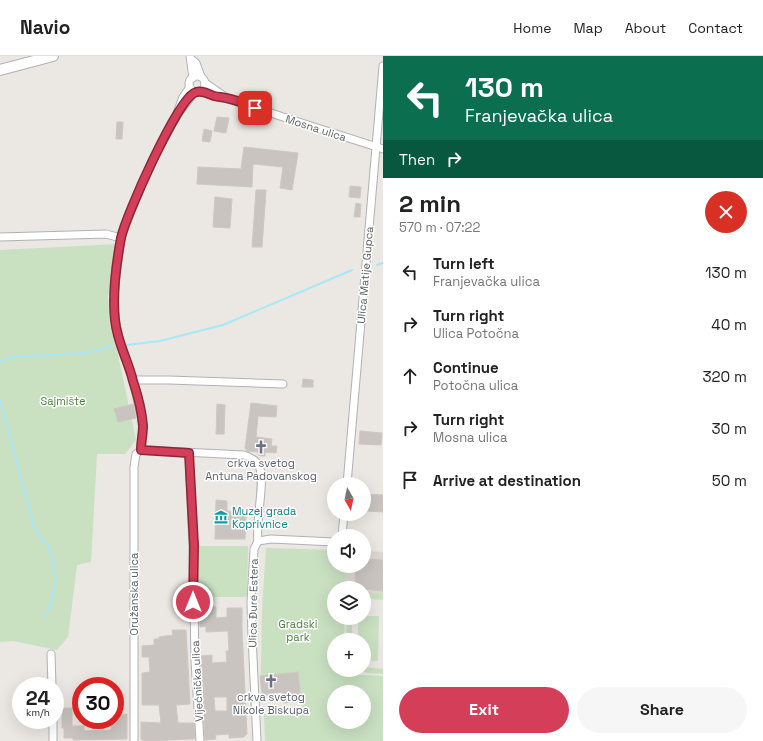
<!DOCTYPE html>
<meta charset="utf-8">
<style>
body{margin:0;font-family:"Space Grotesk",sans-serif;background:#f6f6f6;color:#222;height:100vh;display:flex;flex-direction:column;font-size:15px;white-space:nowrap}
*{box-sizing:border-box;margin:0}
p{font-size:13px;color:#767676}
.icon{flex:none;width:22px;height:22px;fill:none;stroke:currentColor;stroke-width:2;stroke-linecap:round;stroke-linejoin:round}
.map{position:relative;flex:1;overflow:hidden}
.details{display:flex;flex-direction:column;background:#fff;width:380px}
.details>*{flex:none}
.hud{background:#0b6e4f;color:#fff;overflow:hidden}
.needle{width:26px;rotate:171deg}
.buttons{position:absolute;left:327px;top:421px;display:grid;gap:8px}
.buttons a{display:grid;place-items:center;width:44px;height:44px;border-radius:50%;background:#fff;box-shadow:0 4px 16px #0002;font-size:20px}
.speed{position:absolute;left:12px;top:621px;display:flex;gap:8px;font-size:20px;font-weight:700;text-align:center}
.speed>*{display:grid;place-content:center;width:52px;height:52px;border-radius:50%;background:#fff;box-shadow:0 4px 16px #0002;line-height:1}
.speed small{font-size:10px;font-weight:400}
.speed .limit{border:6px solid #d22;background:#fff;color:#111}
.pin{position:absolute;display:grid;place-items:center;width:34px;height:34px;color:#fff;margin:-17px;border-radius:8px;box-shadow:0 2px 6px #0006}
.me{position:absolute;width:44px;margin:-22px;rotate:0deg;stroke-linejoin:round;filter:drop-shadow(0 0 3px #0008)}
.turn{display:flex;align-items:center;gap:14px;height:84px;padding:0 16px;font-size:18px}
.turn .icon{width:52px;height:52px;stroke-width:2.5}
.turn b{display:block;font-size:28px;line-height:34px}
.then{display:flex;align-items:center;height:38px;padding:0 16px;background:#0003;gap:8px;font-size:15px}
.round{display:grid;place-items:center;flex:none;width:42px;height:42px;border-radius:21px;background:#f6f6f6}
.head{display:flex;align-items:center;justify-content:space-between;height:68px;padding:0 16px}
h1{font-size:24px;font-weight:600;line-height:30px}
.button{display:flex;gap:8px;margin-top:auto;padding:8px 16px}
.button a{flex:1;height:46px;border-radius:24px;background:#d53e58;color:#fff;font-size:16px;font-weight:600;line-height:46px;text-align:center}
.button a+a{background:#f6f6f6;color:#222}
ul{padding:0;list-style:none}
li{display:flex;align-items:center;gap:12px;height:52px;padding:0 16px}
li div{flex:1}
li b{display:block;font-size:15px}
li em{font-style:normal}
header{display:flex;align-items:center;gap:24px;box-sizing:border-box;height:56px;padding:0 20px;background:#fff;border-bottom:1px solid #e0e0e0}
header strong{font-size:19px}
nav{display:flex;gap:22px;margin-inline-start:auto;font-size:14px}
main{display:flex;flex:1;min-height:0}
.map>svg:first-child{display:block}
</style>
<header>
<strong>Navio</strong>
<nav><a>Home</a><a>Map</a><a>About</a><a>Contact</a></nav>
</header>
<main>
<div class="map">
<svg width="383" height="685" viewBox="0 0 383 685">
<rect width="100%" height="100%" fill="#ebe7e2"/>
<path fill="#ded8d3" d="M364,495L383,496V544L364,543V532H346L347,510H364Z"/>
<g fill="#c9e0c1" fill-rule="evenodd">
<path d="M119,188L108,241L110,270L115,285L136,384L125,398H97L91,506L77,509L68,581L57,594L13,585L0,586V194Z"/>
<path d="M198,490H248L247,541H197Z"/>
<path d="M266,492L334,494V510H347L346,532H334V562H345L344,584H334V614H342V618L383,620V685H265L264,658L302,654L298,616L260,620L261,616L262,554ZM334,636H364V666H334Z"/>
<rect x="364" y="537" width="19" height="6"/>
<path d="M364,560H379L378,605L364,604V584H358V562H364Z"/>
<path d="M347,562H352V584H346Z"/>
<path d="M364,611L383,613V618L368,617L357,614H364Z"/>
</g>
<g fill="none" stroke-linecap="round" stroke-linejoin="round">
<g stroke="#a8e7f5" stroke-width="2">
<path d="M377,209L383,207"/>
<path d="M127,289L160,285L223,269L352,214"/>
<path d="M0,307L3,304L12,301L85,297L113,290"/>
<path d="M0,344L33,467L38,478L47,487L53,505L56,522L52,544L45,561"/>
</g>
</g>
<g fill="#c9c4c0" stroke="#cfc7c1" fill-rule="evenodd">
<path d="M217,61L229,62L226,77L214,75Z"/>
<path d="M117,66H123L122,83H116Z"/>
<path d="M204,73L212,75L210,86L202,85Z"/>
<path d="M244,91L298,97L292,134L280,132L283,111L253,108L252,131L197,128L198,111L241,113Z"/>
<path d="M350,130L361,131L360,142L349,141Z"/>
<path d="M256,134H266L262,191H252Z"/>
<path d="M215,141L232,143L230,172L213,171Z"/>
<path d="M356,147L361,148L360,161H354Z"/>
<path d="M303,323L313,324V331H302Z"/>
<path d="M251,347L277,350L276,361L258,360L256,381L272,383L271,390H277L276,397L265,396V400H261L258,399V396L247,395L245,392Z"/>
<path d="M133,348L136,362L118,366L114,353Z"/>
<path d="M217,348L225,349L224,378H216Z"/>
<path d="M360,375L382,377L381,389L359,388Z"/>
<path d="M367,438L383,439V456L367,455Z"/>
<path d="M216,444L227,445V455L246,456L245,483H215Z"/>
<path d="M364,503L383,504V535L355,532L356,510H364Z"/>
<path d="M201,550L216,551V562L227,561V552H242V573L247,678L244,681L229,682V678L215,679L216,683L205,684L200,600L212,599V607L227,606L226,595H229L228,575L206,576V570L200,571L199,552ZM214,641H227V655H215Z"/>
<path d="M172,574H186L190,648L176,649L178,667H194L195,682L193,683L144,685L141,683V666L161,667L159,649H142V617L150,616L149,601H142V590L154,589V583H159V581L173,579Z"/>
<path d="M298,616L301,645L283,647L282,636L262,639L260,620Z"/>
<path d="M62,652H72V670H84V675L111,674V664H115L116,659L127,658V683L73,684V682H64V672H62Z"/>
</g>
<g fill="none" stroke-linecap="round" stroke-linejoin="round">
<g stroke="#afb3b6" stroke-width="9">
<g id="street">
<path d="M190,0L193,22"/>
<path d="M191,3L196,7L201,21"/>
<circle cx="197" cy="28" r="8"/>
<path d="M205,27L227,42"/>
<path d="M201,35L216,41L227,42L283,61L383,93"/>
<path d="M180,55L195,36"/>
<path d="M0,181L106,178L121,182"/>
<path d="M133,324H169L283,328"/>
<path d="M141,394L244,399C250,401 256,404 259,410C266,424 255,467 258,485L254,493L251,547L252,581L257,685"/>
<path d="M141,394L143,369L133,324L122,294L115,265L114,243L116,219L121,182L124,171L153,104L176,60L183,41L190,31"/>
<path d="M189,397L193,490L195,605L200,685"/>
<path d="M347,428L383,10"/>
<path d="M342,480L344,458"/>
<path d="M258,485L271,483L334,486"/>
<path d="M51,598L52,630"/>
<path d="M53,664V685"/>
<path d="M134,685V411L136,398L141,394"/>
</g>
</g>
<g stroke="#aeb3b6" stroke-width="12">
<path id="secondary" d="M0,14L53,0"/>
</g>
<use href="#street" stroke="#fff" stroke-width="7"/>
<use href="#secondary" stroke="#fff" stroke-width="10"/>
</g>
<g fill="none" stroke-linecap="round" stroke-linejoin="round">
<g stroke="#8a2839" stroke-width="10">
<path id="route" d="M193,546L194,490L189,397L141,394C141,386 143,378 143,370C142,357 137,337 133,325C128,304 117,286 115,264C112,237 116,209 121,182C126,159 176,47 194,37C201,33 208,38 214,40C218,41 222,41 226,42C236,44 246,48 255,52"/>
</g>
<use href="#route" stroke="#d53e58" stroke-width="7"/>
</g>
<defs>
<g id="church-bare" transform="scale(1.08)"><path d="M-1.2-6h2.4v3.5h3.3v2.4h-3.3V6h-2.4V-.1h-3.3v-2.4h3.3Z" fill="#6b7280" stroke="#fff" stroke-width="2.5" paint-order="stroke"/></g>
<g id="museum-bare" transform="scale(1.08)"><path d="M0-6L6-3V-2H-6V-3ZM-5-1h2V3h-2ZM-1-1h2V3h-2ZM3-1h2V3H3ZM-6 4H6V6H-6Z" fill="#0f9aa8" stroke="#fff" stroke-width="2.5" paint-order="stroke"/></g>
</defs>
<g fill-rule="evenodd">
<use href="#church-bare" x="261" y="391"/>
<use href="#museum-bare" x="221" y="461"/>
<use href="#church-bare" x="271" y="625"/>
</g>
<g text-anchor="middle" stroke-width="3" stroke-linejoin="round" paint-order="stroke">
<g font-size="11" fill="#5a5f61" stroke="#fff">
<text transform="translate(316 72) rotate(18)" y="4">Mosna ulica</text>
<text transform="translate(365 219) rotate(-85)" y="4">Ulica Matije Gupca</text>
<text transform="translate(134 538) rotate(-90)" y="4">Oružanska ulica</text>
<text transform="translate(253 547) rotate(-89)" y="4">Ulica Đure Estera</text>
<text transform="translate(197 625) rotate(-93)" y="4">Vijećnička ulica</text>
</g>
<g font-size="11" fill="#4a7d3d" stroke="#fff">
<text x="63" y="349">Sajmište</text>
<text x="298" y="572">Gradski<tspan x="298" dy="13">park</tspan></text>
</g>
<g font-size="11" fill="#5b616d" stroke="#fff">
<text x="261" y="411">crkva svetog<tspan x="261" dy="13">Antuna Padovanskog</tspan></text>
<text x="271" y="645">crkva svetog<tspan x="271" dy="13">Nikole Biskupa</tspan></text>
</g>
<g font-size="11" fill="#0d838f" stroke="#fff" text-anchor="start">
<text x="232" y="459">Muzej grada<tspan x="232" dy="13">Koprivnice</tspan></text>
</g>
</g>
</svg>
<div class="buttons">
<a><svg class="needle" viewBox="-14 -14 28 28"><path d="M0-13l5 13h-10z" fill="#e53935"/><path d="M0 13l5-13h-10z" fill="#767676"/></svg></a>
<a><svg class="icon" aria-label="sound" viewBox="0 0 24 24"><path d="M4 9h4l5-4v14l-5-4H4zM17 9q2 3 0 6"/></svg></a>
<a><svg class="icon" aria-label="layers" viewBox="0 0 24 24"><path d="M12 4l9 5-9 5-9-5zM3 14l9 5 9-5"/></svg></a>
<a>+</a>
<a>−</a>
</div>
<div class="speed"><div>24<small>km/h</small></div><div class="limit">30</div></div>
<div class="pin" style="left:255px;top:52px;background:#d93025"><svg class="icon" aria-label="arrive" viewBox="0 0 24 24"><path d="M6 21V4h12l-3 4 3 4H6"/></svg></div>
<svg class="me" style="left:193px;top:546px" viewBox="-20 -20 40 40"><circle r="17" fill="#d53e58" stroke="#fff" stroke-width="3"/><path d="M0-11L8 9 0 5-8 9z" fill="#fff"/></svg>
</div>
<section class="details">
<div class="hud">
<div class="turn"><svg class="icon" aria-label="left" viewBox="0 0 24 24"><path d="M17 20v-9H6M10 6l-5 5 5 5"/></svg><div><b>130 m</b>Franjevačka ulica</div></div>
<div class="then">Then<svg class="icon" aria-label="right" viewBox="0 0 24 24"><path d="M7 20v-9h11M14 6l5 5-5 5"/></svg></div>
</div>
<div class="head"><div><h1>2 min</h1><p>570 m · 07:22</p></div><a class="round" style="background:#d93025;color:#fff"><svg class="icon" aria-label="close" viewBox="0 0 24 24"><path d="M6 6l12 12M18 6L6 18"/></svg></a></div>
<ul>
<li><svg class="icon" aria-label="left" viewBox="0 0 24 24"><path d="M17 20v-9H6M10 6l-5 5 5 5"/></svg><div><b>Turn left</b><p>Franjevačka ulica</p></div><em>130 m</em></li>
<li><svg class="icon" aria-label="right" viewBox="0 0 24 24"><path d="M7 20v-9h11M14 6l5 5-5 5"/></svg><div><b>Turn right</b><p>Ulica Potočna</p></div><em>40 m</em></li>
<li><svg class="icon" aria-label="ahead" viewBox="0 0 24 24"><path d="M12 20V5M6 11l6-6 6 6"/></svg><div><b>Continue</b><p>Potočna ulica</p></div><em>320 m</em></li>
<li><svg class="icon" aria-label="right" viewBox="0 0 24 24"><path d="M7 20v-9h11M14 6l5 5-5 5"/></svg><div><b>Turn right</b><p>Mosna ulica</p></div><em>30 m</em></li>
<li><svg class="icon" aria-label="arrive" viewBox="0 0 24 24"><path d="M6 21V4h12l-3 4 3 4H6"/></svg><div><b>Arrive at destination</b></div><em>50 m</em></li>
</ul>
<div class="button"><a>Exit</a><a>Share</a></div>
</section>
</main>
